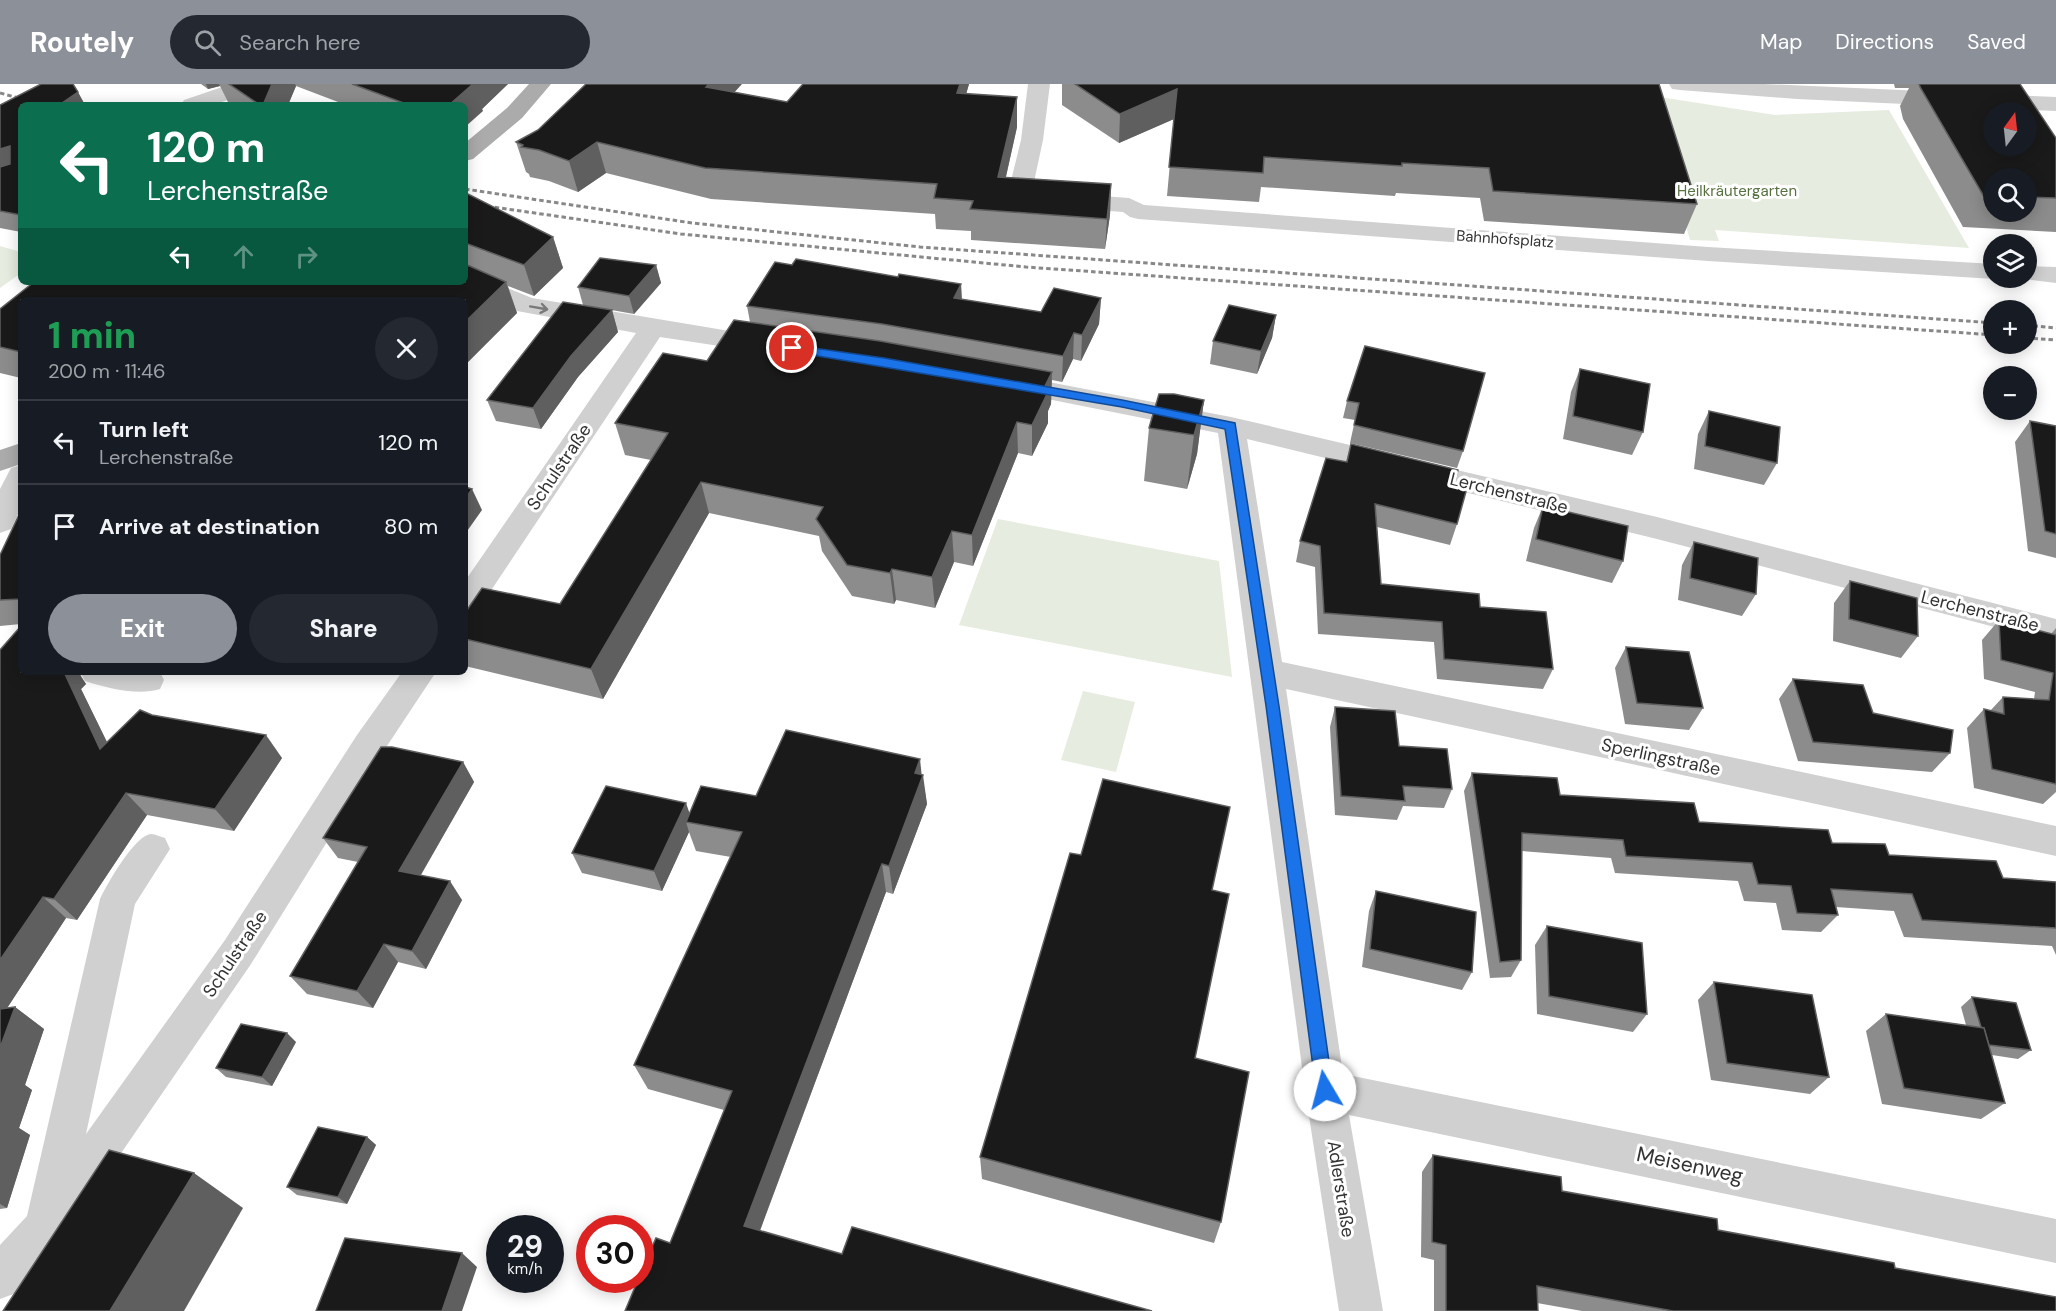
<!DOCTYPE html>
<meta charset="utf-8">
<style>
body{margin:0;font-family:"DM Sans",sans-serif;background:#242831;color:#f1f3f6;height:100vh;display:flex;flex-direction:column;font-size:22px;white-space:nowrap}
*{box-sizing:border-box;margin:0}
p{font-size:20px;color:#9ea1a6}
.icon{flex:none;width:33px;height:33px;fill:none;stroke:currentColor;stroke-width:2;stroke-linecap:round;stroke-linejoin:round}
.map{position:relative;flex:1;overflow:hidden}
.drawer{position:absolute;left:18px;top:213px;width:450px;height:378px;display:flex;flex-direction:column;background:#171b24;border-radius:9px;box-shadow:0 3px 15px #0003}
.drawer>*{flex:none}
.banner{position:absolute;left:18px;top:18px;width:450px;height:183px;border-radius:9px;box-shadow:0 3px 15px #0003;background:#0b6e4f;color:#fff;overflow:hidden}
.needle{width:39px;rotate:15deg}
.buttons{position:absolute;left:1983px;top:18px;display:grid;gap:12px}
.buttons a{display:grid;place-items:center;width:54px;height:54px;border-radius:50%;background:#171b24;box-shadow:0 3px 15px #0003;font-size:30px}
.speed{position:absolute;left:486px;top:1131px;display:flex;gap:12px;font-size:30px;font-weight:700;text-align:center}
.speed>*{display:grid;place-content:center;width:78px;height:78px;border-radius:50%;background:#171b24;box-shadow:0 3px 15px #0003;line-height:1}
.speed small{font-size:15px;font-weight:400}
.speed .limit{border:9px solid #d22;background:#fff;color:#111}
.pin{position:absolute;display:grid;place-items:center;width:51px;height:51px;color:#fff;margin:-26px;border:3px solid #fff;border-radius:50%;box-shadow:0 2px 6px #0007}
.me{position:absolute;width:66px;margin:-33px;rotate:352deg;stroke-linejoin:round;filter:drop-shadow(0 0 4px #0008)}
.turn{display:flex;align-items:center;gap:21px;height:126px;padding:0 30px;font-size:27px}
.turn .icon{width:78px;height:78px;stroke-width:2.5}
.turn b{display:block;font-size:42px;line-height:51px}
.lanes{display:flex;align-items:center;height:57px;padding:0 30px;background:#0003;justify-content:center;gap:30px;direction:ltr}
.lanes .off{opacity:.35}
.round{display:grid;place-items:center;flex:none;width:63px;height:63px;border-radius:32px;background:#242831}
.summary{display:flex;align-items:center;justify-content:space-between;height:102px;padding:0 30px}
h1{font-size:36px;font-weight:800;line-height:45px;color:#1e9e55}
.primary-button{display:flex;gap:12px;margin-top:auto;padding:12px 30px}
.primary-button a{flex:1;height:69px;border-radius:36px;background:#8c9099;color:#fff;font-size:24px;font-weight:800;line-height:69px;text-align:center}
.primary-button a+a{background:#242831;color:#f1f3f6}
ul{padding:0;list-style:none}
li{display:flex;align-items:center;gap:18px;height:84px;padding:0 30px;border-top:2px solid #363941}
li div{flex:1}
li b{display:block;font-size:22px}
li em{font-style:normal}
header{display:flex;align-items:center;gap:36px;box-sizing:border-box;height:84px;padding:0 30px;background:#8c9099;color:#fff}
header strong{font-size:28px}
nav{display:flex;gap:33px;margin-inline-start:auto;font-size:21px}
.search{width:420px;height:54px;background:#242831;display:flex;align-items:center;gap:15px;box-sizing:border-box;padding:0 21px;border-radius:33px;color:#9ea1a6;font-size:22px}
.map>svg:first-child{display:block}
</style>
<header>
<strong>Routely</strong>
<div class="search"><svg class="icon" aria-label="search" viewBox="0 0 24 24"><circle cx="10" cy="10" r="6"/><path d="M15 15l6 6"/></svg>Search here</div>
<nav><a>Map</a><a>Directions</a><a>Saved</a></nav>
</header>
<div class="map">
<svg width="2056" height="1227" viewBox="0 0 2056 1227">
<rect width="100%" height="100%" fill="#fff"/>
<g fill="#e6ecdf">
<path d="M1647,11L1775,31L1889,26L1969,164L1715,146L1719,157L1690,156Z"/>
<path d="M0,162L21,168V189L0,204Z"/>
<path d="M998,435L1219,477L1232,593L959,541Z"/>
<path d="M1083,607L1135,618L1116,688L1061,676Z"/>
</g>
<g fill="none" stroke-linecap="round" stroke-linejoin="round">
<g fill="#d0d0d0" fill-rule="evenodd">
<path d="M231,0H263L260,5L213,21H181L184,16Z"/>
<path d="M1028,0H1050L1043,56L1032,107L1129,114L1144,121L1708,163L1994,180V194H2002L1994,195L1708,177L1138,135L1130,133L1123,128L1019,120L1011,118L1007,113L1021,56Z"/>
<path d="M1669,0H1764L2056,13V27L1797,15L1680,6L1672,5Z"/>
<path d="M2026,182L2056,183V199L2017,194H2026Z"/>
<path d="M465,187L532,214L766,253L775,255L779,261L775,267L766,269L660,253L476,529L465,533V497L636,249L517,227L456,200L455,198H465Z"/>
<path d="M1007,290L1231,333L1657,433L2056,535V559L1657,455L1247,355L1282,578L2056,742V772L1286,605L1343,990L2056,1135V1179L1349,1031L1383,1227H1339L1305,1006L1218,349L997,305L993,299L997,293Z"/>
<path d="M21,381V424L11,445L0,449V405L11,384Z"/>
<path d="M80,588H160L164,596L160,605C138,612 106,604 85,597Z"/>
<path d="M402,588H436L381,671L251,880L58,1161L16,1209L0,1215V1161L27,1132L100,815C107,800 135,751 151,750C155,750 161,753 165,754L170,765L135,820L86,1050L225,856L357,651Z"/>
</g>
<g fill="#ababab" fill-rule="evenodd">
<path d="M529,0H551L522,34L473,75L465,77V59L507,24Z"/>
<path d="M21,359V380L0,387V366Z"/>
</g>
<g stroke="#888" stroke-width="3" stroke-dasharray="4.5 3" stroke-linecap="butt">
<path d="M0,9L45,21"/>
<path d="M465,105L692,139L920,163L1994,239"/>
<path d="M465,119L681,150L1026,183L1994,251"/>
<path d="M2026,241L2056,244"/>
<path d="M2026,254L2056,256"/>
</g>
</g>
<g fill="#8c8c8c" fill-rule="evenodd">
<path d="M73,0L85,21H21V148L0,144V21Z"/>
<path d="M201,0H508L482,25L483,27L465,21H346L296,2L288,21H232L228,18L220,2L208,5Z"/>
<path d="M803,0H969L966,10L1017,13V43L1006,93L1111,100L1110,131L1105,165L971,156V147L936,145L935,130L711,115L606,89L578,108L549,97L530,93L529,90L526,88L516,58L734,8L787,18Z"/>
<path d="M1062,0H1659L1697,120L1684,150L1484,137L1480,114L1396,109L1395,112L1261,103L1259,118L1167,112L1174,35L1119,59L1062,21Z"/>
<path d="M1894,0H2020L2056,54V148L1963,143L1903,35L1900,22L1909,4H1895ZM1994,94H2026V128H1994Z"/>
<path d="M465,109L553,153L563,184L534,212L508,202L517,229L465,281V216H21V294L0,289V225L34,198H465Z"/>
<path d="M656,181L661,199L634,230L583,221L578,203Z"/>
<path d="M792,181L961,200L962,215L1041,228L1101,214L1099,240L1081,277L1073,275L1062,298L1052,296L1051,320L1048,327V339L1032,372L1018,369L973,482L954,478L935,524L896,516L894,520L852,512L822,467L819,452L709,429L603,615L465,582V529L560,520L651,376L625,371L615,339L707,277L750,238L747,222Z"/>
<path d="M612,226L618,248L578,293L541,345L496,337L487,316Z"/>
<path d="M1276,231L1272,254L1257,290L1210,280L1213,257Z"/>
<path d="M1365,262L1463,367L1457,384L1350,359L1355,336L1343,334L1347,317Z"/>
<path d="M1580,285L1643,348L1632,371L1563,355L1571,308Z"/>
<path d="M1204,316L1197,370L1187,405L1144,397L1149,344Z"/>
<path d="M1709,327L1777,379L1764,401L1694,385L1698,350Z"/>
<path d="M2030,337L2056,342V474L2028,467L2015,358Z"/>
<path d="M1351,360L1454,401L1457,440L1450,461L1377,443L1381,500L1480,523L1553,585L1543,605L1437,595L1434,558L1318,550L1315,483L1296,478L1300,457L1346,378Z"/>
<path d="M1543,422L1623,477L1612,499L1526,477L1534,444Z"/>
<path d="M21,429V540L0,542V471Z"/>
<path d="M1694,458L1756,510L1742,532L1678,516L1682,481Z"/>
<path d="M1850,497L1918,552L1901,574L1833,557L1834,519Z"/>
<path d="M1999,536L2051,550L2056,544V708L2043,720L1974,704L1967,644L1984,625L1990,627L2003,613L2034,615L2035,608L1984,595L1982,556Z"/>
<path d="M1626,563L1703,624L1689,646L1625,640L1615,584Z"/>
<path d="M0,566L82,594L86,600L81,605L107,658L152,631L282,674L234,747L147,731L77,836L66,834L7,924L15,923L44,945L25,1001L32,1006L19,1044L30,1051L7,1124L0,1125Z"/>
<path d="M1793,595L1873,629L1950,669L1932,688L1798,677L1779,615Z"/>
<path d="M1335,623L1399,662L1452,705L1444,724L1403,722L1397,736L1335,731L1330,643Z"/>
<path d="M463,678L474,698L421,791L462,816L426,885L398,878L373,924L307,910L290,892L358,778L338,774L323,754Z"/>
<path d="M1472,689L1560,711L1699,738L1832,759L2003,794L2056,798V871L2052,862L1904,853L1894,827L1836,823L1838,831L1821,848L1782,846L1776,819L1744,817L1738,797L1615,789L1611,774L1522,767L1521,876L1511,893L1490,894L1464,707Z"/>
<path d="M922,691L927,720L893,810L886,808L760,1147L842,1170L1152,1227L670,1159L724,1026L648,1005L634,981L731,773L696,767L689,748L662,807L582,789L572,769L690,730L756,712Z"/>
<path d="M1212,806L1195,974L1221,1138L1214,1159L982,1095L980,1073Z"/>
<path d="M1376,807L1472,888L1462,906L1362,883L1369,827Z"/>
<path d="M1547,842L1647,930L1633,948L1537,930L1535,861Z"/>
<path d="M1714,898L1829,993L1810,1010L1711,996L1698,916Z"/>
<path d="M1972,913L2031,966L2018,975L1992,971L2005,1019L1981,1035L1882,1020L1866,947L1886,930L1966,941L1961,923Z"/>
<path d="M296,958L272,1002L226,993L216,984Z"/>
<path d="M367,1053L376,1061L347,1120L297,1111L287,1103Z"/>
<path d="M1433,1071L1562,1107L1718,1146L1895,1184L2056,1227H1582L1537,1219L1538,1227H1434V1176L1421,1173L1422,1088Z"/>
</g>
<g fill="#5f5f5f">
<path d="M206,0H219L220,2L208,5Z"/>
<path d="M272,0H295L296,2L288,21H263Z"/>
<path d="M472,0H508L482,25L483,27L465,43V21H449Z"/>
<path d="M709,0H742L712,33L706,3Z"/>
<path d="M960,0H969L958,39L957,9Z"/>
<path d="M1177,5L1174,35L1119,59L1120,30Z"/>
<path d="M78,8L85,21H59Z"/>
<path d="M1017,13V43L999,123L998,93Z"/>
<path d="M597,58L606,89L578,108L569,77Z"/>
<path d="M10,62L21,80L0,89V65Z"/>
<path d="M1111,100L1110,131L1105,165L1107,135Z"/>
<path d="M553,153L563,184L534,212L524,181Z"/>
<path d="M656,181L661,199L634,230L629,212Z"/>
<path d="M506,198L517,229L465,281V238Z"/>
<path d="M961,200L962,226L954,214Z"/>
<path d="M1101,214L1099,240L1081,277L1082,251Z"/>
<path d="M612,226L618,248L578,293L541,345L533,324L571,272Z"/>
<path d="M1276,231L1272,254L1257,290L1261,267Z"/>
<path d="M1074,249L1073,275L1062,298L1063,272Z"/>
<path d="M1052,288L1051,320L1048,327V339L1032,372V341L1043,306Z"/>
<path d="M1204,316L1197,370L1187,405L1194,351Z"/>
<path d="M1017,338L1018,369L973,482L972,451Z"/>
<path d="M701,398L709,429L603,615L591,585Z"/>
<path d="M472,405L482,426L465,450V415Z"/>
<path d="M952,447L954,478L935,524L932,493Z"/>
<path d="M892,485L896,516L894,520L890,489Z"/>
<path d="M64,588H79L82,594L86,600L81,605L121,687L100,665Z"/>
<path d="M266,651L282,674L234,747L215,725Z"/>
<path d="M920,675L922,694L923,691L927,720L893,810L889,782L915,689Z"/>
<path d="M463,678L474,698L412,806L399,787Z"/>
<path d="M126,709L147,731L77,836L54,815Z"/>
<path d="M686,719L693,739L686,738L689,748L662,807L654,787Z"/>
<path d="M882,780L886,808L754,1162L744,1142Z"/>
<path d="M450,797L462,816L426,885L412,867Z"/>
<path d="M43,813L66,834L0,935V876Z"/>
<path d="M384,860L398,878L373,924L357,907Z"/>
<path d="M15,923L44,945L25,1001L32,1006L19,1044L30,1051L7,1124L0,1120V964Z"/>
<path d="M287,949L296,958L272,1002L262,993Z"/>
<path d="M367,1053L376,1061L347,1120L338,1113Z"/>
<path d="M194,1089L243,1124L184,1227H110Z"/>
<path d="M462,1169L477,1183L462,1227H442Z"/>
</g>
<g fill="#1a1a1a" stroke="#5f5f5f" stroke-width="1.5" fill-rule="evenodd">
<path d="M41,0H73L78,8L59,21H21V131L0,127V83L10,80V62L0,65V21Z"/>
<path d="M229,0H272L263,21H260Z"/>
<path d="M352,0H473L449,21H409Z"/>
<path d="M586,0H709L706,3L787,18L803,0H960L957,9L1017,13L998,93L1111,100L1107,135L970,125L973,117L934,114L937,100L705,84L597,58L569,77L539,66L521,63L523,61L516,58L538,46Z"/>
<path d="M1075,0H1659L1697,120L1493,107L1489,84L1402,79V82L1264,73L1263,89L1169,83L1177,5L1120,30Z"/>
<path d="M1919,0H2020L2056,54V114L2026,113V94H1994V111H1983L1920,3ZM1994,28H2026V62H1994Z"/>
<path d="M465,109H466L553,153L524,181L465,159Z"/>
<path d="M600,174L656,181L629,212L578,203Z"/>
<path d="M796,175L898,193L899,190L961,200L954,214L1041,228L1054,204L1101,214L1082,251L1074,249L1063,272L882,240L747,222L775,178L792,181Z"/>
<path d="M465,180L506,198L465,238V216H21V268L0,263V225L34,198H465Z"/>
<path d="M563,218L612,226L571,272L533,324L487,316Z"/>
<path d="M1229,221L1276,231L1261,267L1213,257Z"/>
<path d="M734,236L880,257L1052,288L1043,306L1048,308L1032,341L1017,338L972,451L952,447L932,493L892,485L890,489L847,481L816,435L823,423L701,398L591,585L465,555V529L482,504L560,520L668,349L615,339L663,269L707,277Z"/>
<path d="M1365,262L1485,289L1463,367L1354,341L1359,319L1347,317Z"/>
<path d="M1580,285L1650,300L1643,348L1573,332Z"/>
<path d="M1159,310H1174L1204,316L1194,351L1149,344Z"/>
<path d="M1709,327L1780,343L1777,379L1705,362Z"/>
<path d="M2030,337L2056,342V450L2045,447Z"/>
<path d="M1351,360L1458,386L1454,401L1467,404L1457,440L1375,420L1381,500L1479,510L1480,523L1546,528L1553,585L1444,575L1442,538L1324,529L1320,462L1300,457L1326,374L1347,378Z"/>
<path d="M465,403L472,405L465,415Z"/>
<path d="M1543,422L1628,442L1623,477L1536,455Z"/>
<path d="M21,429V515L0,516V471L18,433Z"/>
<path d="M1694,458L1758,474L1756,510L1690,494Z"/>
<path d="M1850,497L1917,514L1918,552L1849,535Z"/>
<path d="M1999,536L2056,551V700L1992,685L1984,625L2004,630L2003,613L2049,616L2053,589L2001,576Z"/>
<path d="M21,542V588H64L100,665L140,626L152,631L266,651L215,725L126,709L54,815L43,813L0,876V566Z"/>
<path d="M1626,563L1689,568L1703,624L1637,619Z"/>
<path d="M1793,595L1863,601L1873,629L1953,646L1950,669L1813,658Z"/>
<path d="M1335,623L1395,627L1399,662L1447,665L1452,705L1403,702L1405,717L1341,712Z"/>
<path d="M786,646L920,675L915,689L923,691L889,782L882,780L744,1142L842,1170L852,1143L1152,1227H625L638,1196H640V1191L656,1154L670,1159L732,1007L634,981L742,748L686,738L701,702L756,712Z"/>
<path d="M381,663H392L463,678L399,787L450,797L412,867L384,860L357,907L290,892L367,763L323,754Z"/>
<path d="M1472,689L1557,694L1560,711L1694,719L1699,738L1828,746L1832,759L1885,760L1889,771L1996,777L2003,794L2056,798V844L1922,836L1912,810L1831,805L1838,831L1797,829L1791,802L1758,800L1752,779L1626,772L1623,756L1522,749L1521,876L1500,878Z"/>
<path d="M1103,695L1230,723L1212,806L1229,810L1195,974L1249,988L1221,1138L980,1073L1070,769L1081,771Z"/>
<path d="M606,702L686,719L654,787L572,769Z"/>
<path d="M1376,807L1476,828L1472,888L1370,865Z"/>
<path d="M1547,842L1642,859L1647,930L1549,912Z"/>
<path d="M1714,898L1812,911L1829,993L1727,979Z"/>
<path d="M1972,913L2016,919L2031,966L1989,961L1984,944L1981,943Z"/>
<path d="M15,923L0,964V925Z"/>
<path d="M1886,930L1984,944L2005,1019L1904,1004Z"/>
<path d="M241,940L287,949L262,993L216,984Z"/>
<path d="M318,1043L367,1053L338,1113L287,1103Z"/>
<path d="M109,1066L194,1089L110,1227H3Z"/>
<path d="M1433,1071L1561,1093L1562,1107L1717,1135L1718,1146L1894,1179L1895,1184L2056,1213V1227H1673L1537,1202L1538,1227H1446V1161L1432,1158Z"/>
<path d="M345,1154L462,1169L442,1227H316Z"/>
</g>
<defs><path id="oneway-shaft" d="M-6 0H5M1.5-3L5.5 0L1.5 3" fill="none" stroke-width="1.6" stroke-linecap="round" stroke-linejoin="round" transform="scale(1.5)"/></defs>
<use stroke="#7a7a7a" href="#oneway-shaft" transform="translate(539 224) rotate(10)"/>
<path fill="#1a73e8" stroke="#114b97" stroke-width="1.5" d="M792,261L884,274L1122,316L1235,339L1279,622L1333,1006L1331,1011L1325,1014L1319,1011L1316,1006L1266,622L1225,345L1122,323L788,267L786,264Z"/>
<g text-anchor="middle" stroke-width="6" stroke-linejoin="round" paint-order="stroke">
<g font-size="15" fill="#56703f" stroke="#fff">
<text x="1737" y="112">Heilkräutergarten</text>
</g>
<g font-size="15" fill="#333" stroke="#fff">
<text transform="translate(1505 155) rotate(4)" y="5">Bahnhofsplatz</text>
</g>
<g font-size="18" fill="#333" stroke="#fff">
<text transform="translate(559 383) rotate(-56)" y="6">Schulstraße</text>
<text transform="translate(1509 409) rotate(14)" y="6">Lerchenstraße</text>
<text transform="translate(1980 527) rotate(14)" y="6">Lerchenstraße</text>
<text transform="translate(1661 673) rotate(12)" y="6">Sperlingstraße</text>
<text transform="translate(235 870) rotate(-56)" y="6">Schulstraße</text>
<text transform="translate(1341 1105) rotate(81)" y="6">Adlerstraße</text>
</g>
<g font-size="21" fill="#333" stroke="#fff">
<text transform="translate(1690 1081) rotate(12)" y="7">Meisenweg</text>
</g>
</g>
</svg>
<div class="buttons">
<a><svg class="needle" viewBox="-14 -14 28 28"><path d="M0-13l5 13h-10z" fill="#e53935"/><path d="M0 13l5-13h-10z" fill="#9ea1a6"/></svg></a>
<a><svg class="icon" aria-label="search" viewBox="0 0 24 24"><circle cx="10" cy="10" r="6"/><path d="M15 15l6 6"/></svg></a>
<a><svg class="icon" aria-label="layers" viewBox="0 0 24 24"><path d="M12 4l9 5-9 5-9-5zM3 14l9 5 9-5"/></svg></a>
<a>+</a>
<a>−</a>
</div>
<div class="speed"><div>29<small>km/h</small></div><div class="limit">30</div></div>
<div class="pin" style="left:792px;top:264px;background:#d93025"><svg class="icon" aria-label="arrive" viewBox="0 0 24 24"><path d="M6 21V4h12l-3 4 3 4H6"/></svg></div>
<svg class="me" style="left:1325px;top:1006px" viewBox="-20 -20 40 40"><circle r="19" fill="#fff"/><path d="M0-13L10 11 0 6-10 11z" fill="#1a73e8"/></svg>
<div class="banner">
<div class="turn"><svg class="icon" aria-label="left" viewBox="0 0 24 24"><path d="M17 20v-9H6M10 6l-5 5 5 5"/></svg><div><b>120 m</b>Lerchenstraße</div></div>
<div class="lanes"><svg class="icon" aria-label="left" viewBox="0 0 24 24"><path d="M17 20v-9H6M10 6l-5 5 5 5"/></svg><svg class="icon off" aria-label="ahead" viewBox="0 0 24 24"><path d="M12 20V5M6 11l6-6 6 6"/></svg><svg class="icon off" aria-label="right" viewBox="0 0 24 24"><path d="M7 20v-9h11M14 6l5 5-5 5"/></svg></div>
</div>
<section class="drawer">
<div class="summary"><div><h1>1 min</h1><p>200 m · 11:46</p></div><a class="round"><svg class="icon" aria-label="close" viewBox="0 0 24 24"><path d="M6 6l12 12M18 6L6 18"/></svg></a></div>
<ul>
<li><svg class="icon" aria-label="left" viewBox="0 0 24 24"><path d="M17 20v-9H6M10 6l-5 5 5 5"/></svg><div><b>Turn left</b><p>Lerchenstraße</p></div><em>120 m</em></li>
<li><svg class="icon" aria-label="arrive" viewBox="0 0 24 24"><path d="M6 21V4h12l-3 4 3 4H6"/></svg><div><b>Arrive at destination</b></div><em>80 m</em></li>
</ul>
<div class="primary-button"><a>Exit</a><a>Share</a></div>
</section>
</div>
